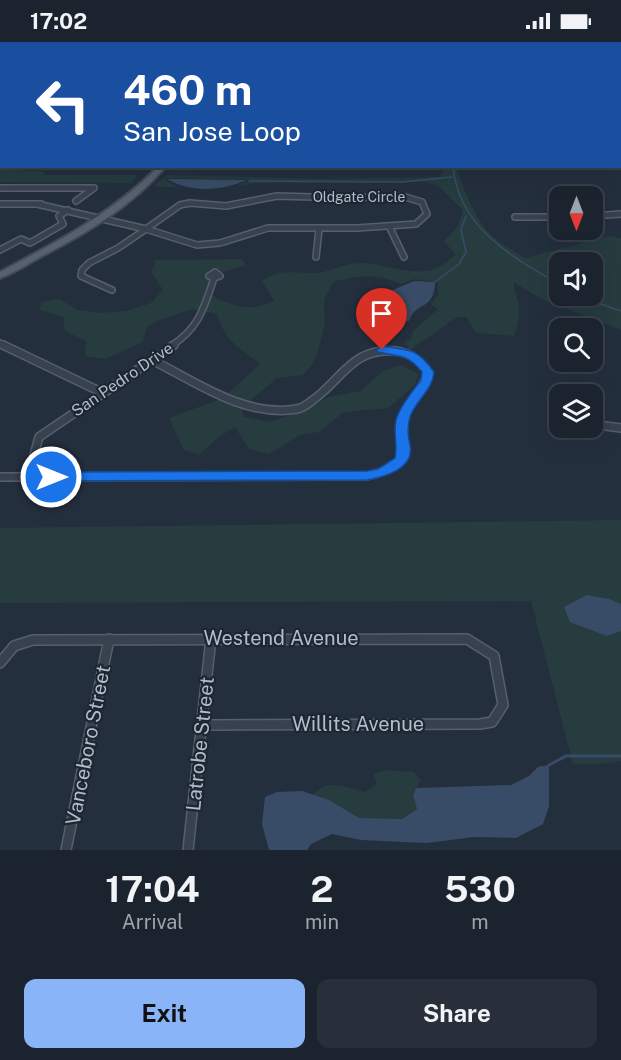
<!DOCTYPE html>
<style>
body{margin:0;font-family:"Public Sans",sans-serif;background:#282f3a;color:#f1f3f6;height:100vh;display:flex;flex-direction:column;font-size:22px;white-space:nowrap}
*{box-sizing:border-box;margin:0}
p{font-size:20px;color:#a0a4aa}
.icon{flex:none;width:33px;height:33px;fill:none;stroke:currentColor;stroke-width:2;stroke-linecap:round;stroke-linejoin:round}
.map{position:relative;height:808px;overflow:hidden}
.panel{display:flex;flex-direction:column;background:#1b232e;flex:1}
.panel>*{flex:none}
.guide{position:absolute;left:0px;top:0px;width:621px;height:126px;box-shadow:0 6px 24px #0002,0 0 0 2px #39404a;background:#1a4fa0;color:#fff;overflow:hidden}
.needle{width:39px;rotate:180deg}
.controls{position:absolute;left:549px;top:144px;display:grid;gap:12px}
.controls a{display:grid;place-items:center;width:54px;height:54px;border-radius:12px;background:#1b232e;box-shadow:0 6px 24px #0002,0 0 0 2px #39404a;font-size:30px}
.pin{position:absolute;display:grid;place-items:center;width:51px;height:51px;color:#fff;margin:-62px -26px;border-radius:50% 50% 50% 0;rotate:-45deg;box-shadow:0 0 6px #0007}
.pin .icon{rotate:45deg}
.me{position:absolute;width:66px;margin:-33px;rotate:90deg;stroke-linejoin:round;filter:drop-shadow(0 0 4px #0008)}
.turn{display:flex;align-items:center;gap:21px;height:126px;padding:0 24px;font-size:27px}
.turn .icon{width:78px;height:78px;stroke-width:2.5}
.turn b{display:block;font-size:42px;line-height:51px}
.eta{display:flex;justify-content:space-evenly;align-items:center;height:102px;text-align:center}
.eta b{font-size:36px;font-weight:700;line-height:42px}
.button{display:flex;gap:12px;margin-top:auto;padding:12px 24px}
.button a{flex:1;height:69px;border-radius:12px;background:#8ab4f8;color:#111;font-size:24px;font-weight:700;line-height:69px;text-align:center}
.button a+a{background:#282f3a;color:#f1f3f6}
.status{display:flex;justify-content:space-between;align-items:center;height:42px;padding:0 30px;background:#1b232e;direction:ltr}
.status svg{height:16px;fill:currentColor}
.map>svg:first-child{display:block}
</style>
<div class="status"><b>17:02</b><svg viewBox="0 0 49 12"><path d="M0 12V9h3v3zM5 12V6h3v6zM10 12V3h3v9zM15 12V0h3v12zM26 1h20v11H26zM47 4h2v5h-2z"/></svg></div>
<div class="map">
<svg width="621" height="808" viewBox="0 0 621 808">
<rect width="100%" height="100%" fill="#242f3e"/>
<g fill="#263c3f" fill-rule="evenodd">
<path d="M1,75L2,124L21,125L22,129H42L45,133H138L131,141L0,140Z"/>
<path d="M444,125H457C459,136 463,145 468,156C485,193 491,195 525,216L609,194L621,196V288L539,256L514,240C513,250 518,255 519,264C520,274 518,284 514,294L476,291L466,275H457L410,308L404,300L411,297L413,289L438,267L431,262L438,253V240L414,237L401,242C377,232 358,233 333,240L324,258L325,281L319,306L313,322L303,333L277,336L250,359L241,362L244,375L270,380L310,366L328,355L360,349L383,329L400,323L419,332L414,344L388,366L344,370L319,390L300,393L269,412L249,407L235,385L220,394L199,413L184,408L169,376L223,356L260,322C239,305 225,300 217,272L192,267L157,279L146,286L143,300L105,317L85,314L86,299L65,289L63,275L39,268L42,260L59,257L78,268L100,271L126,269L151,261L163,248L151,230L156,218L242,217L246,223L213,233L205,249C229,263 247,272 274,259L262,239C279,227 291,231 310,231C328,232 343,221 360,221C380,221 419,236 437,226C444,223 450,217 456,213L444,199L458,184L463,168L437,143L425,140L260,141L236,144L249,139L247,137L167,136L165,138L178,145H157L155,142L168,133L318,137L440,135ZM560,220H592V254H560Z"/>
<path d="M621,478V719L601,722H573L531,559L0,561V486Z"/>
<path d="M385,728L413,730L421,738L413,753L417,767L402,777L359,776L329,758L313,753C327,735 347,746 365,750L377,742L373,732Z"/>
</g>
<g fill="#394c67">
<path d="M167,137L247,138C221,149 192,151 167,137Z"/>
<path d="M414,239L435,240C434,270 416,258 409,279C396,282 383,276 372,269L379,254Z"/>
<path d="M587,553L609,557L621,562V589L607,594L570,580L564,565Z"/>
<path d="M549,723V764L543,782L516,796L474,795L427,801L361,798L332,792L311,802L307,808H269L262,782L265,755L277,750L302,749L329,758L359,776L402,777L417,767L413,753L416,746L511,743L529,734L538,725Z"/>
</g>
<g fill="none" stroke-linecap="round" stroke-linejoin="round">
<g stroke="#394c67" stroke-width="1.5">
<path d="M260,2L264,0"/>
<path d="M453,124C458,185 512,215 560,243"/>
<path d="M249,139L402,140L452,135"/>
<path d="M435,240L459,222L466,210L461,188L466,174"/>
<path d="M578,254L621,269"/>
</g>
<path stroke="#394c67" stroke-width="3" d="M549,723L566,714H621"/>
<g stroke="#565f6c" stroke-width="5">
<g id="minor-far3">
<path d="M0,0L84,2"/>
<path d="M319,2L323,0"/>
</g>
</g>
<g stroke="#565f6c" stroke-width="8">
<g id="minor-far2">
<path d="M0,146H94L76,159"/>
<path d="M277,154L348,156L402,154L422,160L427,172L416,182L357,186H268L220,201L197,203L146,187L180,163L190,161L226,164Z"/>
<path d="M0,162H41"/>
<path d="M37,162L146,187"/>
<path d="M592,174L621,172"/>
<path d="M515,175H560"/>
<path d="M389,184L404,215"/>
<path d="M0,208L21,197L30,201L63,182L59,174L68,168"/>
<path d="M316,215L319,187"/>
<path d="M215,230L220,234L214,236L209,234Z"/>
<path d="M112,248L81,234L82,228L89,221L118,206L146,187"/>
<path d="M0,301L6,304"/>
<path d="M171,304C199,286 204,266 214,236"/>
</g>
</g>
<g stroke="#565f6c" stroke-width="10">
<g id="minor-far1">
<path d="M3,303L103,351"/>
<path d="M598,383L621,386"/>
<path d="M0,435L367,434C428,420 390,405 405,371C411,357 424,346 428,330C420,317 410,311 395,309C353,305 342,337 313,358C308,362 303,366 297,367C245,376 196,340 152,318"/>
<path d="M28,435L39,395L174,303"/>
</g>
</g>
<g stroke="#565f6c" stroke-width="12">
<g id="minor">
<path d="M0,621L14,604L33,598L467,597L494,614L503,663L492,680L480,682L203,683"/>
<path d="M66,808L109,597"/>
<path d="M188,808L211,596"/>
</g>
</g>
<g stroke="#565f6c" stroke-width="3">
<path id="tertiary" d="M620,73L621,74V78L620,77Z"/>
</g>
<g stroke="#414a57" stroke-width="4">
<g id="primary">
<rect x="199" y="0" width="6" height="2"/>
<rect x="207" y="0" width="6" height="2"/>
<path d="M159,124H166C132,164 87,191 42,214C28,222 14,231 0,236V230C57,200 113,171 159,124Z"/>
</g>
</g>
<use href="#minor-far3" stroke="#38414e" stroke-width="4"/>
<use href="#minor-far2" stroke="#38414e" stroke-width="5"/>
<use href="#minor-far1" stroke="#38414e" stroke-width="7"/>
<use href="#minor" stroke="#38414e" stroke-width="9"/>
<use href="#tertiary" fill="#38414e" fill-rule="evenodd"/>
<use href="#primary" fill="#56606e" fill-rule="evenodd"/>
</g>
<path fill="#1a73e8" stroke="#114b97" stroke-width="1.5" d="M382,304C410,308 417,306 434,330C433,348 415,359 410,375C407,385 408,395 410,403C415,427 384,435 367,438L51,439L43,435L51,430L367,429L378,427L395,416C398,403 393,392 396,378C399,365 413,349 421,338L422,330C407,311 399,315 378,310L376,308Z"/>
<g text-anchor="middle" stroke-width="4.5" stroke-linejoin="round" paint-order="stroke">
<g font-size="14" fill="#b4bcc9" stroke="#1d2633">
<text x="359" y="160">Oldgate Circle</text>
</g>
<g font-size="16" fill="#b4bcc9" stroke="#1d2633">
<text transform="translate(122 337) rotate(-34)" y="6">San Pedro Drive</text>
</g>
<g font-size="20" fill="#b4bcc9" stroke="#1d2633">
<text x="281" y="603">Westend Avenue</text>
<text x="358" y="689">Willits Avenue</text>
<text transform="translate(200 702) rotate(-84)" y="7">Latrobe Street</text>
<text transform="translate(88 703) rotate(-79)" y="7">Vanceboro Street</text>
</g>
</g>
</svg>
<div class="controls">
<a><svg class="needle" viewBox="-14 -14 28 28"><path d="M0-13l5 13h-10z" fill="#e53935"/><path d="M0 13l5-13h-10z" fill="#a0a4aa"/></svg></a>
<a><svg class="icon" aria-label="sound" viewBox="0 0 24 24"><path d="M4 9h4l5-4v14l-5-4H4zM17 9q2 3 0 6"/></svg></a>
<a><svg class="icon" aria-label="search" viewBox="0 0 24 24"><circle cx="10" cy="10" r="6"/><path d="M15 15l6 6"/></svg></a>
<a><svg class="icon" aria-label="layers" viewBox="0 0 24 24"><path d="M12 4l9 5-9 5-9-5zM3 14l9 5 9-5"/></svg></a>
</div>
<div class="pin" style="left:382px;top:308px;background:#d93025"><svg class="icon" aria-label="arrive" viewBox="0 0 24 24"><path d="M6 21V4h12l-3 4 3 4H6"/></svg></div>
<svg class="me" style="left:51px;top:435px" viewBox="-20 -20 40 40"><circle r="17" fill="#1a73e8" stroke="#fff" stroke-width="3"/><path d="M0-11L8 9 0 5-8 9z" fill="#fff"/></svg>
<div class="guide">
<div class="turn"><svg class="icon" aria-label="left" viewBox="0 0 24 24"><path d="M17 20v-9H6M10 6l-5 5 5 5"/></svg><div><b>460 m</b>San Jose Loop</div></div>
</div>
</div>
<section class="panel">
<div class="eta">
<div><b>17:04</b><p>Arrival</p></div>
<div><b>2</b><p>min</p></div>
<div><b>530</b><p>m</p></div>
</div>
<div class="button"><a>Exit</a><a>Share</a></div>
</section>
